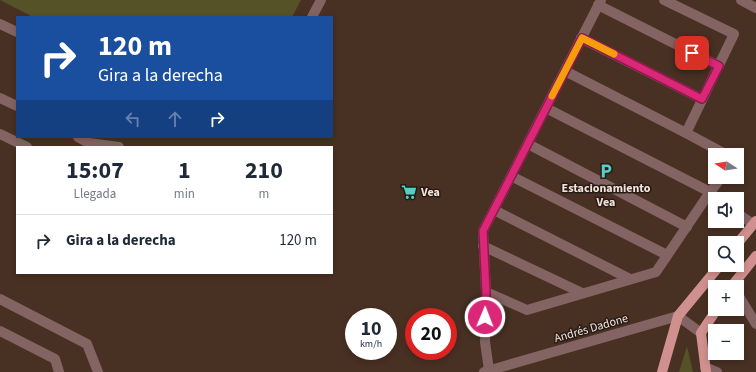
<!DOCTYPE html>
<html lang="es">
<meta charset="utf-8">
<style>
body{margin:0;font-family:"Source Sans 3",sans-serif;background:#f6f6f7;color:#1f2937;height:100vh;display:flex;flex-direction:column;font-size:15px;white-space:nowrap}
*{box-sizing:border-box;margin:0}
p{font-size:13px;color:#747a83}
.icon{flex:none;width:22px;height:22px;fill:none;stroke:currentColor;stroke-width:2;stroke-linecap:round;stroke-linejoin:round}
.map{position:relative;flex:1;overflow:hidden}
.details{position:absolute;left:16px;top:146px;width:317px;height:128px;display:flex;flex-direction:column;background:#fff;border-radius:0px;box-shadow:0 2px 6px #0003}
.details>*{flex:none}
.guide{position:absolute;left:16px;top:16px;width:317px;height:122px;border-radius:0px;box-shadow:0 2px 6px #0003;background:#1a4fa0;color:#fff;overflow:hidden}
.needle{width:26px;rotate:282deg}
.tools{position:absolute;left:708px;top:148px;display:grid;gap:8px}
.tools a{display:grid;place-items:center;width:36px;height:36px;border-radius:0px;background:#fff;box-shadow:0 2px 6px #0003;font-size:20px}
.speed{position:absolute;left:345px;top:308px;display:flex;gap:8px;font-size:20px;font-weight:700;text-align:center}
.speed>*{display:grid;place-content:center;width:52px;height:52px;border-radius:50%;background:#fff;box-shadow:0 2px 6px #0003;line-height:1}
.speed small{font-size:10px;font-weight:400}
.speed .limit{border:6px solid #d22;background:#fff;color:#111}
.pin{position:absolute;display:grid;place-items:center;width:34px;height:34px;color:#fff;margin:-17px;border-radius:8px;box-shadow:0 2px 6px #0006}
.me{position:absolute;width:44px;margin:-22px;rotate:1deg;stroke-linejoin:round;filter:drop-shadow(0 0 3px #0008)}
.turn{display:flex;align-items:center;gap:14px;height:84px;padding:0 16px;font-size:18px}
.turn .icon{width:52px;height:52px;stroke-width:2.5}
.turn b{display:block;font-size:28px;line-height:34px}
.lanes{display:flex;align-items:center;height:38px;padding:0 16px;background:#0003;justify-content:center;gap:20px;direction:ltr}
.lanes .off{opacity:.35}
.eta{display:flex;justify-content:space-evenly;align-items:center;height:68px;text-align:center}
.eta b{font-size:24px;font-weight:700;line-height:28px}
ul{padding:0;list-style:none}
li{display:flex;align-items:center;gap:12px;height:52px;padding:0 16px;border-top:1px solid #e0e1e3}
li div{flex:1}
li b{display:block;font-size:15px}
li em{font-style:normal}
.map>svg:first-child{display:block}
</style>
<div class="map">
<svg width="756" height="372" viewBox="0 0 756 372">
<rect width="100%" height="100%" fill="#483023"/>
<g fill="#555228">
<path d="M0,0H301L292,17H33Z"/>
<path d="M687,346L693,372H679Z"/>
</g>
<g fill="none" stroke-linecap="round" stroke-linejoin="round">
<g stroke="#846463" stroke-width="10">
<path d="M664,0L734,34L686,133L727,155"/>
<path d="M741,0L756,8"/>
<path d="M598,5L719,66"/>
<path d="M312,17L321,0"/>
<path d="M0,24L17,32"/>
<path d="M581,38L702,99"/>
<path d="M565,71L686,133"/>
<path d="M0,98L17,106"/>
<path d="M546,108L710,192L718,199"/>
<path d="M0,134L27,147"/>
<path d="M78,137L89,143L119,147"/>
<path d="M528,144L687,227"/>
<path d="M511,176L667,255"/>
<path d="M494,210L630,279"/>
<path d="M737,213L753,224"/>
<path d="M483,246L582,293"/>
<path d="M486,292L527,310L656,272L710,192L722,177"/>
<path d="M737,293L756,324"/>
<path d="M0,299L87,344L98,372"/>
<path d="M0,331L55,359L59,372"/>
<path d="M705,367L717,372"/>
<path d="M489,370L485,342L486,292L483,231L601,0"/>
<path d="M484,372L678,316L701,333"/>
</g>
<g stroke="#d0908e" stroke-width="10">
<path d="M737,244L756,221"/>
<path d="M731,287L756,256"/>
<path d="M662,372L678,316L720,265"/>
<path d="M706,372L701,333L717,309"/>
</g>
</g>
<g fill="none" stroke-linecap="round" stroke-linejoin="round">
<g stroke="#8e194d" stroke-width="10">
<path id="route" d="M485,317L486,292L483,231L582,38L702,99L719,66L692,53"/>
</g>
<use href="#route" stroke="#db2777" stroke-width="7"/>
<path stroke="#f59e0b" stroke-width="7" d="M552,96L582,38L614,54"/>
</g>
<defs>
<g id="parking-bare" transform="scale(1.2)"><path d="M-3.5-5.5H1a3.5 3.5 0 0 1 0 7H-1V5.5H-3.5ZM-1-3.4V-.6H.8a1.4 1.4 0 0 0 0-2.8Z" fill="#55cec5" stroke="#261b15" stroke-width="2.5" paint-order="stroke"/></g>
<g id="supermarket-bare" transform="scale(1.2)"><path d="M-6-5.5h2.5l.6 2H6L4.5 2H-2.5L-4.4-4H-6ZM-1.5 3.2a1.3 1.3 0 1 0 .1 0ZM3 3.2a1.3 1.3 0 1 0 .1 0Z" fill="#55cec5" stroke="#261b15" stroke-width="2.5" paint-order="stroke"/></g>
</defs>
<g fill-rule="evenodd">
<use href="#parking-bare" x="606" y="171"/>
<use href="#supermarket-bare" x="409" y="192"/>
</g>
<g text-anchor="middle" stroke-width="3" stroke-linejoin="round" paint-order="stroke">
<g font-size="12" font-weight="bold" fill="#f4e4dc" stroke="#261b15">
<text x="606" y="192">Estacionamiento<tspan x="606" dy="14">Vea</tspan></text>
<text x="421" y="196" text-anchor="start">Vea</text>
</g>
<g font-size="12" fill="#f4e4dc" stroke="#261b15">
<text transform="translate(591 328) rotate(-16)" y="4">Andrés Dadone</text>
</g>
</g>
</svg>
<div class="tools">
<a><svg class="needle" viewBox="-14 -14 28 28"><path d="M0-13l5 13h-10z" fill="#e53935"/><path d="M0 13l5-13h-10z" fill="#747a83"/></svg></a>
<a><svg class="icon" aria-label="sound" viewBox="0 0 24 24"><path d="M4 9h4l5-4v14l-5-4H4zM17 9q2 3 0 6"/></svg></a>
<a><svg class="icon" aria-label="search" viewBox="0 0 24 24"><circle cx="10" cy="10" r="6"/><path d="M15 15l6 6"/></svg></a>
<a>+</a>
<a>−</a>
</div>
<div class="speed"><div>10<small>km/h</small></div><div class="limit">20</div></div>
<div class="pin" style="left:692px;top:53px;background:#d93025"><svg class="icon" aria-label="arrive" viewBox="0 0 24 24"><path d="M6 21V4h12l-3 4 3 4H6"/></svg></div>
<svg class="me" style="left:485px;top:317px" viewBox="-20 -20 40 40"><circle r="17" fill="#db2777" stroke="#fff" stroke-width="3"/><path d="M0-11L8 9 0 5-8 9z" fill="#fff"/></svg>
<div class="guide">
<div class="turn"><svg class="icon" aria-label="right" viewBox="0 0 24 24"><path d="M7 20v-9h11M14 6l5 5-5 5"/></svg><div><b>120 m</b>Gira a la derecha</div></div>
<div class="lanes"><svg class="icon off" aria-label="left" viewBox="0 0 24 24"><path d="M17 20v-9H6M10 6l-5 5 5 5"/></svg><svg class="icon off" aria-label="ahead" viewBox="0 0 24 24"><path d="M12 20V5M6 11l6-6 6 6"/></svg><svg class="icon" aria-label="right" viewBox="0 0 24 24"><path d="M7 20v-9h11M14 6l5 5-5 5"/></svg></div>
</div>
<section class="details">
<div class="eta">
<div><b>15:07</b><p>Llegada</p></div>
<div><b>1</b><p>min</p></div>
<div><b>210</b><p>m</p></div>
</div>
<ul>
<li><svg class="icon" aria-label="right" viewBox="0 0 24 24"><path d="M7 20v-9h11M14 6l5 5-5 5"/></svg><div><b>Gira a la derecha</b></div><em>120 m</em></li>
</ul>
</section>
</div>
